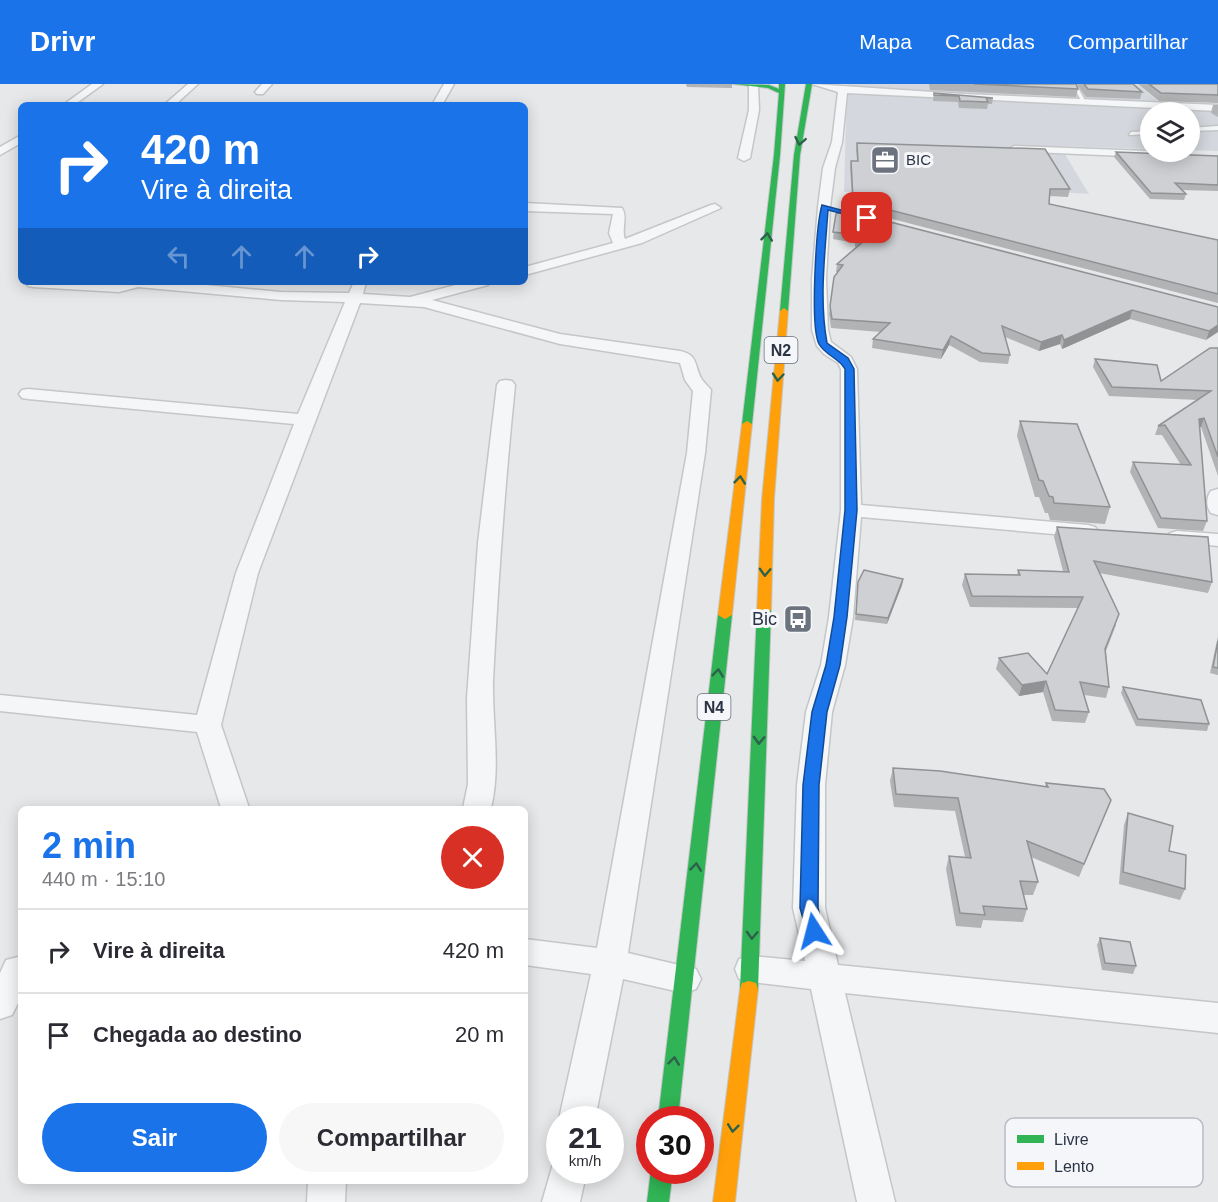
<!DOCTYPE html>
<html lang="pt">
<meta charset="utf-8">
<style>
body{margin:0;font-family:Arial,sans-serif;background:#f7f7f7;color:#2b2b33;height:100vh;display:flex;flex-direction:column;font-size:22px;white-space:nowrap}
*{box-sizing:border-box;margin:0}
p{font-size:20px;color:#7c7c81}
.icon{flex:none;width:33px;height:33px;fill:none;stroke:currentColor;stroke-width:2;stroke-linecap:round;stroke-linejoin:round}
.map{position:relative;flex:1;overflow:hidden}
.details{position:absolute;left:18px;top:722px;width:510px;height:378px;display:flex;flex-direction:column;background:#fff;border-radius:9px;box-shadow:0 3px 15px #0003}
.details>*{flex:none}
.hud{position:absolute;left:18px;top:18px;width:510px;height:183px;border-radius:9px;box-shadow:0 3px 15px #0003;background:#1a73e8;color:#fff;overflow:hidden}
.controls{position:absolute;left:1140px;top:18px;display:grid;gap:12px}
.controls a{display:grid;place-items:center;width:60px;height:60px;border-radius:50%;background:#fff;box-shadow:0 3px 15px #0003;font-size:30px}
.speed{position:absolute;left:546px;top:1022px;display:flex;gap:12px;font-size:30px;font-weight:700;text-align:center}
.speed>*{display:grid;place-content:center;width:78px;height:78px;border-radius:50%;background:#fff;box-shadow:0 3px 15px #0003;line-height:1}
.speed small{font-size:15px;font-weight:400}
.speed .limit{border:9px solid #d22;background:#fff;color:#111}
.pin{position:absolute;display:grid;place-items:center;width:51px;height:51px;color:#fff;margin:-26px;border-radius:12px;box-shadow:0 3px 9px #0006}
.me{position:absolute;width:66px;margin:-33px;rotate:351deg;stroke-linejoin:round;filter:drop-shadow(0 0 4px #0008)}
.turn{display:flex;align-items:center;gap:21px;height:126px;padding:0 24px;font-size:27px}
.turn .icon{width:78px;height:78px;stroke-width:2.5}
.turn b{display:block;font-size:42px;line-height:51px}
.lanes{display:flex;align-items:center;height:57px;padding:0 24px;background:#0003;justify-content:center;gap:30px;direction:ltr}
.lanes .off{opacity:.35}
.round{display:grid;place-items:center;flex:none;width:63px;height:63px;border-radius:32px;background:#f7f7f7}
.headline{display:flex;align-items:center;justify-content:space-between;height:102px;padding:0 24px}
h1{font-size:36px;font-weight:700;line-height:45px;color:#1a73e8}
.button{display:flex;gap:12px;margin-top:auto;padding:12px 24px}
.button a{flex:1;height:69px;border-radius:36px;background:#1a73e8;color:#fff;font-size:24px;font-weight:700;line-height:69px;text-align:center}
.button a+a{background:#f7f7f7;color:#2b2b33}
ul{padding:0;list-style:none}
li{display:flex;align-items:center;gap:18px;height:84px;padding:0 24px;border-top:2px solid #e1e1e2}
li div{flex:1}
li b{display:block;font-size:22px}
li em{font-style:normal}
header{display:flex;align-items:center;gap:36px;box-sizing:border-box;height:84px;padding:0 30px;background:#1a73e8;color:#fff}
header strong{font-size:28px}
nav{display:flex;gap:33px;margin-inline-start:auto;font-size:21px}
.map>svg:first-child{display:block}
</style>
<header>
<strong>Drivr</strong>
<nav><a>Mapa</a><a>Camadas</a><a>Compartilhar</a></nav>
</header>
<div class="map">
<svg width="1218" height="1118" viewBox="0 0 1218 1118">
<rect width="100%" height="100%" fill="#e6e8ea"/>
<path fill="#d4d7dd" d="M847,0H1137L1166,23L1218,25V67L1190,66V28H1150V65L1060,62L1089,110L1026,106L844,108Z"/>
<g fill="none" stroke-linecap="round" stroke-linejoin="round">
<g stroke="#c4c6c8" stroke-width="3">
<g id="lane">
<path d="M1072,0H1076L1087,20H1083Z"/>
<path d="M1218,42V46L1190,47V44Z"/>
<path d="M1131,48L1150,47V50L1129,51Z"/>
</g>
</g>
<g stroke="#c4c6c8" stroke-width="3">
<g id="street">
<path d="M92,0H103L74,21H63Z"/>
<path d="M188,0H198L175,21H164Z"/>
<path d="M262,0H272L263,10H257L255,8Z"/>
<path d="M444,0H454L442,21H432Z"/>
<path d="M749,0L758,1L759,26L750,74L744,77L738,74L749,26Z"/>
<path d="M812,0L963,10L1218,21V27L847,9L842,58L835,84L830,123L826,195L828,246L831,258L851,273L857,285L861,421L1088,441L1095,443L1098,447L1095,451L1088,453L861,433L853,533L845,581L832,628L825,701V824L838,881L1218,919V949L845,909L895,1118H857L811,905L751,898L739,895L735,885L739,875L751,872L805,877L793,824L797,701L806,628L821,581L829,533L841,426V285L838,279L824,270L817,262L812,246V195L818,123L823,84L832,58L838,8Z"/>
<path d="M21,51V59L0,71V63Z"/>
<path d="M1014,62L1147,67L1152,70L1147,73L1010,67L1009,65Z"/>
<path d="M525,119L622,124C628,133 621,145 625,155L711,121L715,120L721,124L642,159L525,191V183L613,159L609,149L613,130L525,127Z"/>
<path d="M27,198H175L281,208L349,209L354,198H366L363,210L410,213L467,198H490L488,201L432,216L560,250L680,267C698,271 694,280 701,294C703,298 708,302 711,306L705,369L628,869L696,885L701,895L696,905L684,909L623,895L595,1035H560V1037L559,1035L591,890L525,881V855L597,864L687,369L693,307L685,296L680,279L560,260L424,223L360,219L258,489L221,641L249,724H221L197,648L0,627V611L197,631L236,489L294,340L28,315L22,314L19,310L22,306L28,305L298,330L345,218L281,216L138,203L119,208L33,203L28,202Z"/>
<path d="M506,296L512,297L515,301C505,400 498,498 493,597C492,639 501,683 491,724H463L468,700L467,614L478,459L497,301L500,297Z"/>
<path d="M1218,405V431L1211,429C1206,423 1206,413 1211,407Z"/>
<path d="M1177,447L1218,450V462L1170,457L1166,453L1170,449Z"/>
<path d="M18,873L21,874V913L12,931L0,935V889L6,876Z"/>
<path d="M560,1071V1086H587L580,1118H542L555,1073Z"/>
<path d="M308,1096H346L345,1118H307Z"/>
</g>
</g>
<g stroke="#c4c6c8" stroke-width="2">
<g id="fast">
<path d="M733,0L769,1L779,5V0H785L780,71L752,340L747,343L742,340L774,71L779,9L768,4Z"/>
<path d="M806,0H812L800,71L788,227L784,230L780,227L794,71Z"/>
<path d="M764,522L771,526L758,905L756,911L749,913L742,911L740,905L757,526Z"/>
<path d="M725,527L732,531L678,1035H658L718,531Z"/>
<path d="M651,1086H673L669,1118H647Z"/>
</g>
</g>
<g stroke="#c4c6c8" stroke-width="2">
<g id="slow">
<path d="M784,224L788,227L774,415L771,526L764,530L757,526L762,415L780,227Z"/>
<path d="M747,337L752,340L732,531L725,535L718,531L742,340Z"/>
<path d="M749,897L756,899L758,905L735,1118H713L740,905L742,899Z"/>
</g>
</g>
<use href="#lane" fill="#f5f6f7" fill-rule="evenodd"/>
<use href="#street" fill="#f5f6f7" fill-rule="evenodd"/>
<use href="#fast" fill="#30b455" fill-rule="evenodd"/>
<use href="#slow" fill="#ff9f0a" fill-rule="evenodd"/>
</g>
<g fill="#b1b3b5">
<path d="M686,0H732V4L687,3Z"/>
<path d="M929,0H1076L1078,5L1076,13L930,6Z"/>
<path d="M1077,0H1133L1142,8L1140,15L1086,13Z"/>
<path d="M1138,0H1218V19L1159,17Z"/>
<path d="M934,9L993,14L992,20H988L987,25L959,24L958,18L933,17Z"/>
<path d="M1213,21H1218V33L1211,29Z"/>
<path d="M857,59L1070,105L1068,113L1050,112L1049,120L1218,156V219L846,123L847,115L852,114L850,84L851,77H857L856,66Z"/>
<path d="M1116,68L1218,72V107L1182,106L1186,110L1184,116L1150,115L1114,73Z"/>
<path d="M836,130L1218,223L1206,256L1130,235L1062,265L1060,260L1039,267L1005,253L1010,271L1008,280L980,278L949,261L941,275L872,264L873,255L881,248L831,244L829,230L834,193L838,188H836L837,180L857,163H855V159L833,155Z"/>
<path d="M1218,264V392L1201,343H1200L1207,437L1203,447L1158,444L1130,388L1133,378L1181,381L1162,351H1155L1158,342L1198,316L1109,312L1093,283L1095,275L1161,297Z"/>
<path d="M1020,337L1110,423L1105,440L1050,436L1048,429H1045L1039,413H1035L1017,352Z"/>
<path d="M1057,443L1212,498L1208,509L1099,489L1116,541L1106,567L1109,603L1106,614L1084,611L1089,628L1085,639L1052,637L1043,608L1019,612L996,585L999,574L1047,590L1078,524L970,523L962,501L965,490L1017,491L1018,486L1063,487L1054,453Z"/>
<path d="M903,495L902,501L887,540L855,536L858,505Z"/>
<path d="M1218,552V591L1210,589Z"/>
<path d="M1123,603L1209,640L1207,647L1136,642L1121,609Z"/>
<path d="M893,684L1045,703L1046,699L1106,728L1079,793L1031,773L1038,798L1033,811H1023L1027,825L1023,838L983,836L981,844L956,842L946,785L949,772L965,773L955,727L894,723L890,697Z"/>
<path d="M1128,729L1185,805L1180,816L1119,800L1124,741Z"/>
<path d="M1100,854L1136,882L1133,890L1102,886L1097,861Z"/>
</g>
<g fill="#909294">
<path d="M1132,226L1130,235L1062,265L1064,256Z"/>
<path d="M1218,241V248L1206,256L1209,247Z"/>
<path d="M1062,251L1060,260L1039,267L1041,258Z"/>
<path d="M951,252L949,261L941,275L943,266Z"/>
<path d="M1204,334L1201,343L1196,344L1199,335Z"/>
<path d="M903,495L902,501L887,540L888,534Z"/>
<path d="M1046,597L1043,608L1019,612L1022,601Z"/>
</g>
<g fill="#ced0d3" stroke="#909294" stroke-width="1.5">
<path d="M974,0H1076L1078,5Z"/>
<path d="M1084,0H1133L1142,8L1088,5Z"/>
<path d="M1149,0H1218V11L1161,9Z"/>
<path d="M934,9L993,14H986L988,18L960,17L959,12L934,11Z"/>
<path d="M857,59L1045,65L1070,105H1050L1049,120L1218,156V210L847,115L853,114L851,77H858Z"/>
<path d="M1116,68L1218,72V101L1175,99L1186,110L1151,109Z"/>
<path d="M844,126L1218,223V241L1209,247L1132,226L1064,256L1062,251L1041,258L1002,242L1010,271L982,269L951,252L943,266L873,255L890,239L832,235L830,222L834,193L843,181L837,180L865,156L856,155L860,151L833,148L836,130Z"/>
<path d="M1210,264H1218V373L1204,334L1199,335L1207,437L1161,434L1133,378L1191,381L1165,341L1158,342L1211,307L1112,303L1095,275L1157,281L1161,297Z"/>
<path d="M1020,337L1077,340L1110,423L1054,419L1053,413L1049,412L1043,397L1039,396Z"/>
<path d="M1057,443L1208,453L1212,498L1094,477L1119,530L1105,565L1109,603L1080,598L1089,628L1055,626L1046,597L1022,601L999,574L1028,569L1047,590L1083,513L972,512L965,490L1020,491L1018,486L1069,488Z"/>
<path d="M864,486L903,495L888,534L856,530L858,498Z"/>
<path d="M1218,557V584L1213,583Z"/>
<path d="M1123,603L1201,616L1209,640L1138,635Z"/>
<path d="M893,684L940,687L1048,703L1046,699L1104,705L1111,716L1084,780L1027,757L1038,798L1020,797L1027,825L983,822L985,831L960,829L949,772L971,774L958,714L896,710Z"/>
<path d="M1128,729L1173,742L1169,767L1186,771L1185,805L1123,788Z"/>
<path d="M1100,854L1130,858L1136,882L1105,879Z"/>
</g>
<defs><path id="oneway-chevron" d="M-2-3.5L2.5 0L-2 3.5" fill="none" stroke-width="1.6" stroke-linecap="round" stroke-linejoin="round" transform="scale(1.5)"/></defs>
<g stroke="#2d614b">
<use href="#oneway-chevron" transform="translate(800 57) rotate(101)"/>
<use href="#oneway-chevron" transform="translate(767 153) rotate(-84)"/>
<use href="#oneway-chevron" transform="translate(778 293) rotate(95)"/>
<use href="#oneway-chevron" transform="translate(740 396) rotate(-84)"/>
<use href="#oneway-chevron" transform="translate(765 488) rotate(92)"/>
<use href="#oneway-chevron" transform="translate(718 589) rotate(-84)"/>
<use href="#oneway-chevron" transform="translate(759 656) rotate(92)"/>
<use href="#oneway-chevron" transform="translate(696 783) rotate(-84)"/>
<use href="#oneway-chevron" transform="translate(752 851) rotate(92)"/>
<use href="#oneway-chevron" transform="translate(674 977) rotate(-83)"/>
<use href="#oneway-chevron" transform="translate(733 1044) rotate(97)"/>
</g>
<path fill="#1a73e8" stroke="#114b97" stroke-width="1.5" d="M822,121L871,134L867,136L828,126C825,169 819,216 827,259L848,274L854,285L857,426L847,533L840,581L827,628L819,701L818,824L823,847L821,852L814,855L808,852L800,824L803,701L812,628L826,581L834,533L845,426V285C839,274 825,271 819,260C810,242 816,142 822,121Z"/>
<defs>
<g id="office-square" transform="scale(1.5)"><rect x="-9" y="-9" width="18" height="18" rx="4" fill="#6c737f" stroke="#f4f6f9"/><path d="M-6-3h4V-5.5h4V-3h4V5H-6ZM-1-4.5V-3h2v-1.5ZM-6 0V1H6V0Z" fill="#fff"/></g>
<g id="bus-square" transform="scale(1.5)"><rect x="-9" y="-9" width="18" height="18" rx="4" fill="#6c737f" stroke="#f4f6f9"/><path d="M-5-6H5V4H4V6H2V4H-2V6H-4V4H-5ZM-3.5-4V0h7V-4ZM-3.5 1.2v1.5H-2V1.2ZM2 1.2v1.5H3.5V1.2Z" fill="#fff"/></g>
</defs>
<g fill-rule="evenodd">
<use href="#office-square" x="885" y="76"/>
<use href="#bus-square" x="798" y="535"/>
</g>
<g text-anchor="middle" stroke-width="6" stroke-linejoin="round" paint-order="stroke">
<g font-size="15" fill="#2b3445" stroke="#f4f6f9" text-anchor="start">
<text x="906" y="81">BIC</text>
</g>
<g fill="#f4f6f9" stroke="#676e7b" stroke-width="1.5">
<rect x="764.5" y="253" width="33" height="26" rx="4.5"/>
<rect x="697.5" y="610" width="33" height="26" rx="4.5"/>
</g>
<g font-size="16" font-weight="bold" fill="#2b3445">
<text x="781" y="272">N2</text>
<text x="714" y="629">N4</text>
</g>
<g font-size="18" fill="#2b3445" stroke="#f4f6f9" text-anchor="end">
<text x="777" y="541">Bic</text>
</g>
</g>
<rect x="1005" y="1034" width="198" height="69" rx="9" fill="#f4f6f9" stroke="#b8bcc3" stroke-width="1.5"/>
<rect x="1017" y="1051" width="27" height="8" fill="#30b455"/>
<rect x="1017" y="1078" width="27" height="8" fill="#ff9f0a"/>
<g font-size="16" fill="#2b3445">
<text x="1054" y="1061">Livre</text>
<text x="1054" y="1088">Lento</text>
</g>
</svg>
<div class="controls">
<a><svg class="icon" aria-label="layers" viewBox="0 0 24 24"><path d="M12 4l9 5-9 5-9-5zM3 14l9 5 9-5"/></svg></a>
</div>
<div class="speed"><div>21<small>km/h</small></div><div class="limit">30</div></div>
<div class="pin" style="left:867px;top:134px;background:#d93025"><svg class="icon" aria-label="arrive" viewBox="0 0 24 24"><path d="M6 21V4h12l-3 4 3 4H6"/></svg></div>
<svg class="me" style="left:814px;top:847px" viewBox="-20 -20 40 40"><path d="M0-17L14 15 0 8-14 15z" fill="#1a73e8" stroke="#fff" stroke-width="4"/></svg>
<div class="hud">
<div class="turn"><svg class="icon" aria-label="right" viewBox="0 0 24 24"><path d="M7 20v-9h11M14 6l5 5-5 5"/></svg><div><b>420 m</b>Vire à direita</div></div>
<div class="lanes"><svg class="icon off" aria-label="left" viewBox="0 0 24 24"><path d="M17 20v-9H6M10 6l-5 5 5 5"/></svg><svg class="icon off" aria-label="ahead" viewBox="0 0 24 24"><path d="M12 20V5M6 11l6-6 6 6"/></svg><svg class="icon off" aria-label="ahead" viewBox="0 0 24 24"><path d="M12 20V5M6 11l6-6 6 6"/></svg><svg class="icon" aria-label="right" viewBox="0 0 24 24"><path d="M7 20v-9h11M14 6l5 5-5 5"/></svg></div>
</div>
<section class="details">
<div class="headline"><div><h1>2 min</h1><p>440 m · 15:10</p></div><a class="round" style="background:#d93025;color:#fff"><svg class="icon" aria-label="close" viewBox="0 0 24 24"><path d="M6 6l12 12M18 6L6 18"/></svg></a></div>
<ul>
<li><svg class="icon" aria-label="right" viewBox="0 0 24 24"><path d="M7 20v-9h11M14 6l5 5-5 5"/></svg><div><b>Vire à direita</b></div><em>420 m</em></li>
<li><svg class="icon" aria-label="arrive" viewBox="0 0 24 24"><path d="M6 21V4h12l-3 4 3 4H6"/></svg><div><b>Chegada ao destino</b></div><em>20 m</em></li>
</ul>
<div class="button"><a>Sair</a><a>Compartilhar</a></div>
</section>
</div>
